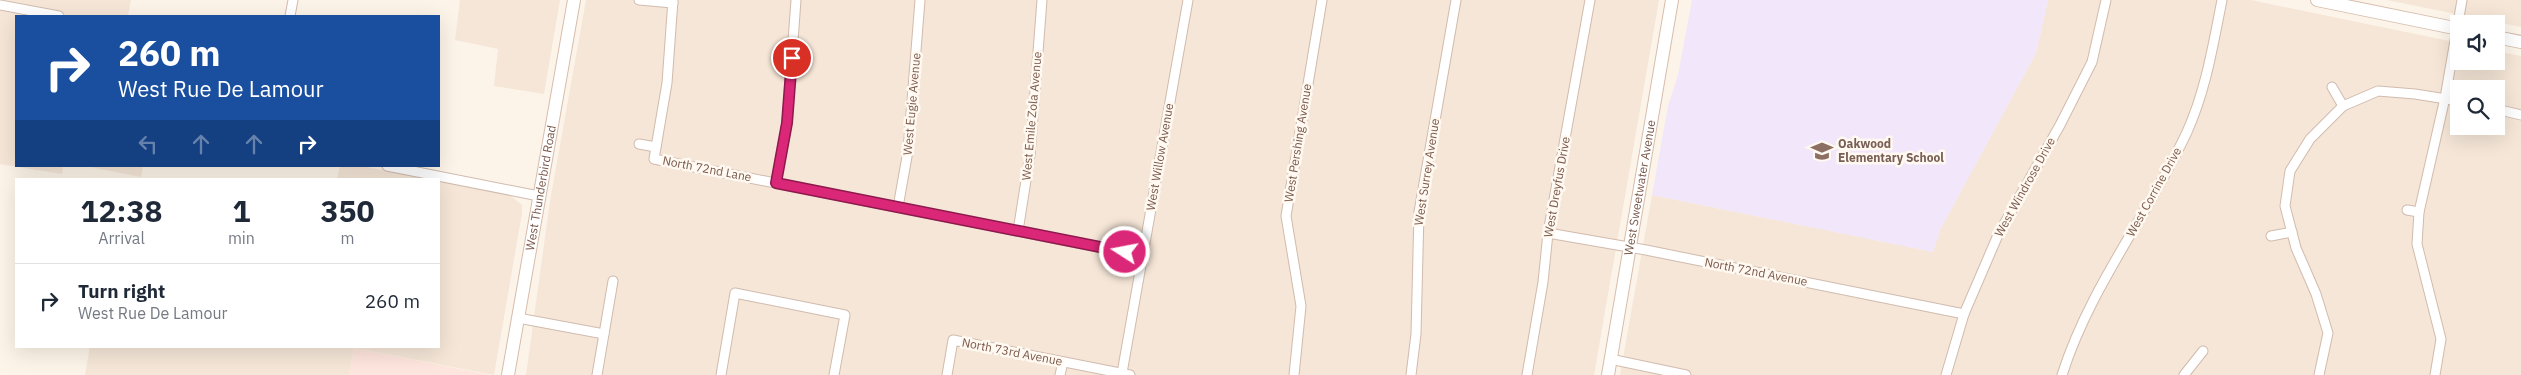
<!DOCTYPE html>
<style>
body{margin:0;font-family:"IBM Plex Sans",sans-serif;background:#f2f2f3;color:#1f2937;height:100vh;display:flex;flex-direction:column;font-size:19px;white-space:nowrap}
*{box-sizing:border-box;margin:0}
p{font-size:16px;color:#747a83}
.icon{flex:none;width:28px;height:28px;fill:none;stroke:currentColor;stroke-width:2;stroke-linecap:round;stroke-linejoin:round}
.map{position:relative;flex:1;overflow:hidden}
.panel{position:absolute;left:15px;top:178px;width:425px;height:170px;display:flex;flex-direction:column;background:#fff;border-radius:0px;box-shadow:0 5px 20px #0002}
.panel>*{flex:none}
.guide{position:absolute;left:15px;top:15px;width:425px;height:152px;border-radius:0px;box-shadow:0 5px 20px #0002;background:#1a4fa0;color:#fff;overflow:hidden}
.buttons{position:absolute;left:2450px;top:15px;display:grid;gap:10px}
.buttons a{display:grid;place-items:center;width:55px;height:55px;border-radius:0px;background:#fff;box-shadow:0 5px 20px #0002;font-size:25px}
.pin{position:absolute;display:grid;place-items:center;width:42px;height:42px;color:#fff;margin:-21px;border:2px solid #fff;border-radius:50%;box-shadow:0 1px 5px #0007}
.me{position:absolute;width:55px;margin:-28px;rotate:281deg;stroke-linejoin:round;filter:drop-shadow(0 0 4px #0008)}
.turn{display:flex;align-items:center;gap:18px;height:105px;padding:0 20px;font-size:22px}
.turn .icon{width:65px;height:65px;stroke-width:2.5}
.turn b{display:block;font-size:35px;line-height:42px}
.lanes{display:flex;align-items:center;height:48px;padding:0 20px;background:#0003;justify-content:center;gap:25px;direction:ltr}
.lanes .off{opacity:.35}
.eta{display:flex;justify-content:space-evenly;align-items:center;height:85px;text-align:center}
.eta b{font-size:30px;font-weight:700;line-height:35px}
ul{padding:0;list-style:none}
li{display:flex;align-items:center;gap:15px;height:75px;padding:0 20px;border-top:1px solid #e0e1e3}
li div{flex:1}
li b{display:block;font-size:19px}
li em{font-style:normal}
.map>svg:first-child{display:block}
</style>
<div class="map">
<svg width="2521" height="375" viewBox="0 0 2521 375">
<rect width="100%" height="100%" fill="#fdf4e9"/>
<g fill="#f5e6d7" fill-rule="evenodd">
<path d="M0,0H131L128,16H16V166H63L62,174L0,164Z"/>
<path d="M460,0H560L544,94L494,86L498,49L455,40Z"/>
<path d="M586,0H1659L1594,375H526L550,201Z"/>
<path d="M2048,0H2251L2459,43V61H2496V51L2521,56V375H1620L1652,195L1933,252L1940,230L2036,53ZM2459,89H2496V126H2459Z"/>
<path d="M2387,0H2521V27L2446,12Z"/>
<path d="M85,166H143L141,177Z"/>
<path d="M340,166H362L424,179H337Z"/>
<path d="M439,182L511,196L522,205V213L494,375L354,348L349,375H85L90,346H439Z"/>
</g>
<path fill="#fee5dd" d="M354,348L490,375H349Z"/>
<path fill="#f1e6fa" d="M1692,0H2048L2036,53L1940,230L1933,252L1652,195L1668,106L1678,75Z"/>
<g fill="none" stroke-linecap="round" stroke-linejoin="round">
<g stroke="#d1bbae" stroke-width="11">
<g id="street">
<path d="M639,0L673,3"/>
<path d="M673,0L667,83L654,159L1143,256"/>
<path d="M0,5L59,16"/>
<path d="M290,16L293,0"/>
<path d="M2332,87L2343,106"/>
<path d="M2496,109L2521,115"/>
<path d="M639,144L656,147"/>
<path d="M387,166L539,196"/>
<path d="M776,183L787,123L796,0"/>
<path d="M898,207L908,151L920,0"/>
<path d="M2407,210L2419,212"/>
<path d="M1018,231L1030,155L1042,0"/>
<path d="M1548,233L1646,250L1964,314"/>
<path d="M2271,236L2292,232"/>
<path d="M518,318L604,334"/>
<path d="M1610,359L1686,375"/>
<path d="M1122,373L1188,0"/>
<path d="M597,375L613,281"/>
<path d="M721,375L735,293L845,315L834,375"/>
<path d="M947,375L953,340L1130,375"/>
<path d="M1060,375L1063,362"/>
<path d="M1294,375L1301,306L1286,216L1322,0"/>
<path d="M1411,375L1416,334L1419,212L1456,0"/>
<path d="M1527,375L1543,282L1548,233L1590,0"/>
<path d="M1946,375L1964,314L1998,235L2060,125L2092,62L2106,0"/>
<path d="M2062,375C2090,287 2148,215 2187,132C2206,90 2213,45 2222,0"/>
<path d="M2184,375L2203,351"/>
<path d="M2319,375L2328,333L2316,294L2296,248L2285,206L2290,171L2310,139L2343,106L2378,91L2415,94L2459,101"/>
<path d="M2435,375L2441,339L2417,244L2419,212L2445,98L2462,0"/>
</g>
</g>
<g stroke="#d6bdad" stroke-width="14">
<g id="secondary">
<path d="M2317,0L2459,29"/>
<path d="M2496,37L2521,42"/>
<path id="s1" d="M508,375L574,0"/>
<path id="s2" d="M1608,375L1672,0"/>
</g>
</g>
<use href="#street" stroke="#fff" stroke-width="9"/>
<use href="#secondary" stroke="#fff" stroke-width="12"/>
</g>
<g fill="none" stroke-linecap="round" stroke-linejoin="round">
<g stroke="#8e194d" stroke-width="12">
<path id="route" d="M792,58L787,123L776,183L1125,252"/>
</g>
<use href="#route" stroke="#db2777" stroke-width="9"/>
</g>
<defs>
<g id="school-bare" transform="scale(1.725)"><path d="M0-5L7-2L0 1L-7-2ZM-4 1L0 2.5L4 1V4Q0 6-4 4Z" fill="#8d6e63" stroke="#fff9f1" stroke-width="2.5" paint-order="stroke"/></g>
</defs>
<g fill-rule="evenodd">
<use href="#school-bare" x="1822" y="151"/>
</g>
<g text-anchor="middle" stroke-width="5" stroke-linejoin="round" paint-order="stroke">
<g font-size="12" fill="#7a594b" stroke="#fff9f1">
<text transform="translate(912 104) rotate(-85)" y="4">West Eugie Avenue</text>
<text transform="translate(1032 116) rotate(-85)" y="4">West Emile Zola Avenue</text>
<text transform="translate(1298 143) rotate(-81)" y="4">West Pershing Avenue</text>
<text transform="translate(1160 157) rotate(-80)" y="4">West Willow Avenue</text>
<text transform="translate(707 169) rotate(11)" y="4">North 72nd Lane</text>
<text transform="translate(1427 172) rotate(-81)" y="4">West Surrey Avenue</text>
<text dy="4" stroke="none"><textPath href="#s1" startOffset="190">West Thunderbird Road</textPath></text>
<text transform="translate(1557 187) rotate(-80)" y="4">West Dreyfus Drive</text>
<text dy="4" stroke="none"><textPath href="#s2" startOffset="190">West Sweetwater Avenue</textPath></text>
<text transform="translate(2025 187) rotate(-61)" y="4">West Windrose Drive</text>
<text transform="translate(2154 192) rotate(-61)" y="4">West Corrine Drive</text>
<text transform="translate(1756 272) rotate(11)" y="4">North 72nd Avenue</text>
<text transform="translate(1012 352) rotate(11)" y="4">North 73rd Avenue</text>
</g>
<g font-size="12" font-weight="bold" fill="#785e54" stroke="#fff9f1" text-anchor="start">
<text x="1838" y="148">Oakwood<tspan x="1838" dy="14">Elementary School</tspan></text>
</g>
</g>
</svg>
<div class="buttons">
<a><svg class="icon" aria-label="sound" viewBox="0 0 24 24"><path d="M4 9h4l5-4v14l-5-4H4zM17 9q2 3 0 6"/></svg></a>
<a><svg class="icon" aria-label="search" viewBox="0 0 24 24"><circle cx="10" cy="10" r="6"/><path d="M15 15l6 6"/></svg></a>
</div>
<div class="pin" style="left:792px;top:58px;background:#d93025"><svg class="icon" aria-label="arrive" viewBox="0 0 24 24"><path d="M6 21V4h12l-3 4 3 4H6"/></svg></div>
<svg class="me" style="left:1125px;top:252px" viewBox="-20 -20 40 40"><circle r="17" fill="#db2777" stroke="#fff" stroke-width="3"/><path d="M0-11L8 9 0 5-8 9z" fill="#fff"/></svg>
<div class="guide">
<div class="turn"><svg class="icon" aria-label="right" viewBox="0 0 24 24"><path d="M7 20v-9h11M14 6l5 5-5 5"/></svg><div><b>260 m</b>West Rue De Lamour</div></div>
<div class="lanes"><svg class="icon off" aria-label="left" viewBox="0 0 24 24"><path d="M17 20v-9H6M10 6l-5 5 5 5"/></svg><svg class="icon off" aria-label="ahead" viewBox="0 0 24 24"><path d="M12 20V5M6 11l6-6 6 6"/></svg><svg class="icon off" aria-label="ahead" viewBox="0 0 24 24"><path d="M12 20V5M6 11l6-6 6 6"/></svg><svg class="icon" aria-label="right" viewBox="0 0 24 24"><path d="M7 20v-9h11M14 6l5 5-5 5"/></svg></div>
</div>
<section class="panel">
<div class="eta">
<div><b>12:38</b><p>Arrival</p></div>
<div><b>1</b><p>min</p></div>
<div><b>350</b><p>m</p></div>
</div>
<ul>
<li><svg class="icon" aria-label="right" viewBox="0 0 24 24"><path d="M7 20v-9h11M14 6l5 5-5 5"/></svg><div><b>Turn right</b><p>West Rue De Lamour</p></div><em>260 m</em></li>
</ul>
</section>
</div>
